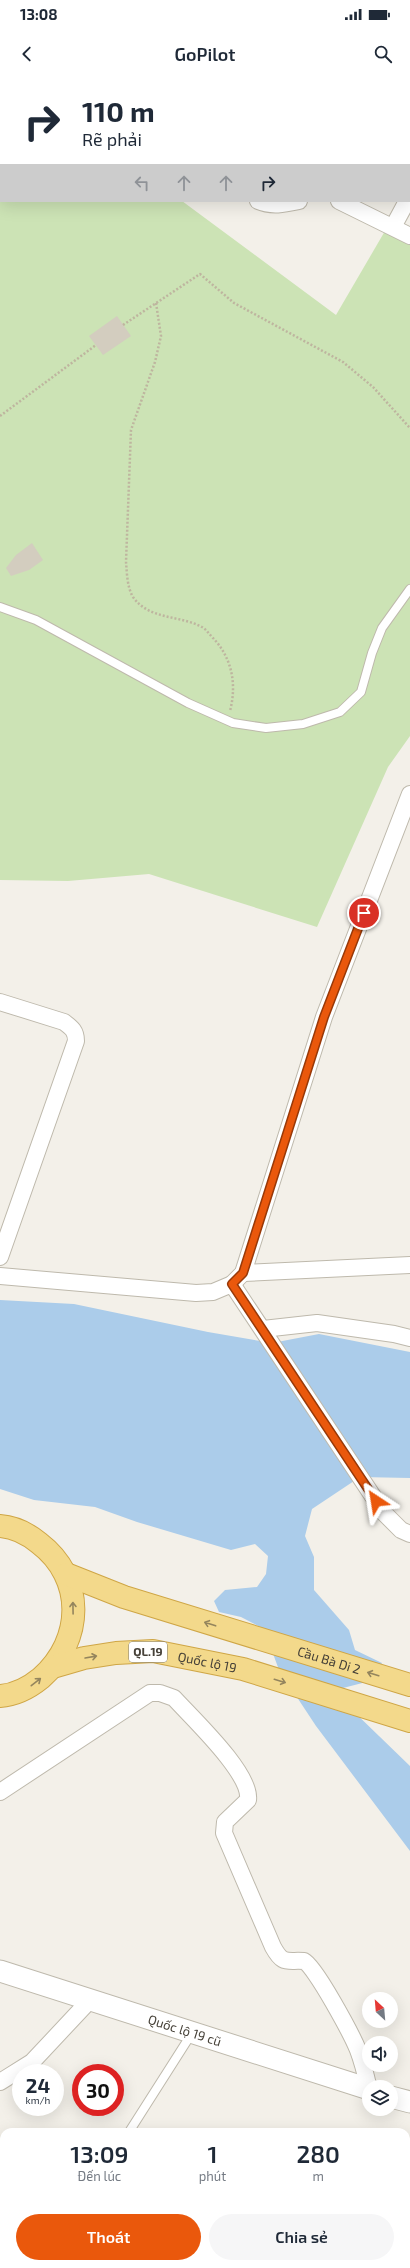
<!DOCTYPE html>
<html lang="vi">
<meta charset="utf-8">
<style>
body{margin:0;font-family:"Exo 2",sans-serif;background:#f6f6f7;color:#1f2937;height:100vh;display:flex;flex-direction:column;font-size:15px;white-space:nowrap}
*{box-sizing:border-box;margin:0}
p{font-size:13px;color:#747a83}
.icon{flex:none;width:22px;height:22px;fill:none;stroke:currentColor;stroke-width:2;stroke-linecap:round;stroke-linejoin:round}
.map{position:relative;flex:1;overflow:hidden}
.sheet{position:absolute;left:0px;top:2048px;width:410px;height:140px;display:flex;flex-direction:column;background:#fff;border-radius:12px 12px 0 0;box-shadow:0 4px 16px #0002}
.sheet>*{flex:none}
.banner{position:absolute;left:0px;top:0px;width:410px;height:122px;box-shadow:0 4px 16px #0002;background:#fff;color:#1f2937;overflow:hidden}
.needle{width:26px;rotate:334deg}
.tools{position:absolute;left:362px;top:1912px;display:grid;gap:8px}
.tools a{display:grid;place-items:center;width:36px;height:36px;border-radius:50%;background:#fff;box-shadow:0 4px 16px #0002;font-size:20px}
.speed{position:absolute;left:12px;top:1984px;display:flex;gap:8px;font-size:20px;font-weight:700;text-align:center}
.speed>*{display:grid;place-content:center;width:52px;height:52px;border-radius:50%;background:#fff;box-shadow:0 4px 16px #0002;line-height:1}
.speed small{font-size:10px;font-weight:400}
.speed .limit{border:6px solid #d22;background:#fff;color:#111}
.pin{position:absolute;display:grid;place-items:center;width:34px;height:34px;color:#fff;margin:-17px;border:2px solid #fff;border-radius:50%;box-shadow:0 1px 4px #0007}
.me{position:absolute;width:44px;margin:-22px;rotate:327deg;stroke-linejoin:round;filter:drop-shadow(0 0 3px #0008)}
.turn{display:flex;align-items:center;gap:14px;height:84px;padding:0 16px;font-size:18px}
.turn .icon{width:52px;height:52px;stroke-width:2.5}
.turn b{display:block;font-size:28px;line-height:34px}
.lanes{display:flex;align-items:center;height:38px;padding:0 16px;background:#0003;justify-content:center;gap:20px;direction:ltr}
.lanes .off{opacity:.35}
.eta{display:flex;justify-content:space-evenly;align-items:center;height:68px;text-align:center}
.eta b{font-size:24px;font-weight:600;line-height:28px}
.button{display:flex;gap:8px;margin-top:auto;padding:8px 16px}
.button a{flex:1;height:46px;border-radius:24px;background:#ea580c;color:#fff;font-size:16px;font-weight:600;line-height:46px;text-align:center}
.button a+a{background:#f6f6f7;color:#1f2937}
.status{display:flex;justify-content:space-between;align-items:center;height:28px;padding:0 20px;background:#fff;direction:ltr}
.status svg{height:11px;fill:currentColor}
header{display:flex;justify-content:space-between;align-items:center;height:52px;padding:0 16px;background:#fff;font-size:18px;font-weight:600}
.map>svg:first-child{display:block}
</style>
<div class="status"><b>13:08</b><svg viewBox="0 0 49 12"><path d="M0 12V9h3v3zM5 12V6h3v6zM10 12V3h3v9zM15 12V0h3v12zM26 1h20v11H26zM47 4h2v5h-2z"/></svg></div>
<header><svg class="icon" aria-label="back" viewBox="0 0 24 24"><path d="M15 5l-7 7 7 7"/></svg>GoPilot<svg class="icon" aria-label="search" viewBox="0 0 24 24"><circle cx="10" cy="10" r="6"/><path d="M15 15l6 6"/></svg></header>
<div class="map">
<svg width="410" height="2188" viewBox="0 0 410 2188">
<rect width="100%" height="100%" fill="#f3f0e9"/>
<path fill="#cce3b5" d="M0,0H180L1,1V121H182L336,235L385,151L410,165V656L388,687L317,847L149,794L68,801L0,800Z"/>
<path fill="#abccea" d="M0,1220L74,1224L208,1252L272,1263L319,1254L410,1272V1398L360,1397L312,1429L305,1456L314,1477V1510L349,1550L355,1570L382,1583L374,1600L343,1608L348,1626L410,1686V1771L316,1646L279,1590L264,1549L241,1537L219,1532L214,1521L225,1510L257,1507L266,1494L268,1476L255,1464L231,1470L137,1442L95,1427L34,1420L0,1409Z"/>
<g fill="#d3cdbf">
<path d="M117,236L131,256L103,275L89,256Z"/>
<path d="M32,463L43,480L29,490L11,496L6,488L16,475Z"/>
</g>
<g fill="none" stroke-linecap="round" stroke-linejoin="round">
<g stroke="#beb9ac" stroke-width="10">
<g id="service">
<path d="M0,527L36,540L188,623L233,643L266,648L303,644L340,632L361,612L372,573L382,548L410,509"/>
<path d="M129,2052L192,1953"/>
</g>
</g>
<g stroke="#beb9ac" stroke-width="18">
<g id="minor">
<path d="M291,0L293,1"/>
<path d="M409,12H410"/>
<path d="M258,121C272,127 285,124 299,121"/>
<path d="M339,121L410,156"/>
<path d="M393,147L407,121"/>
<path d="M0,922L64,942C72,948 76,951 76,961L0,1177"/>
<path d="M243,1193L410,1185"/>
<path d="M0,1196L196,1213L213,1212L232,1204L384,1433L401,1450L410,1454"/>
<path d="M232,1204L243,1193L324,937L410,714"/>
<path d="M263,1249L317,1243L394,1254L410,1258"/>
<path d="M0,1712L150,1613H160L174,1618C192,1638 252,1694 248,1720L225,1742L224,1753L273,1867C283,1885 286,1880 304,1881C315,1886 352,1955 358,1970C363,1983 366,1996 369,2009"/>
<path d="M0,2002L32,1982L91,1919"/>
<path d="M0,2110L4,2119"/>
<path d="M406,2139L410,2136"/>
<path d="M65,2184L69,2188"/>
<path d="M371,2184L372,2188"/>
</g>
</g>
<g stroke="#beb9ac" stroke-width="23">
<g id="tertiary">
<path id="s1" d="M0,1891L369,2009"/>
<path d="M391,2017L410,2022"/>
</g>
</g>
<g stroke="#cfa646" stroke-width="24">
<g id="trunk">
<path d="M0,1446C14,1447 28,1454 39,1463C85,1498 84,1560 41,1598C30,1607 15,1615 0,1616"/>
<path id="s2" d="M66,1494L124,1517L410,1605"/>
<path id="s3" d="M53,1587L84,1578L116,1573L153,1571L243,1589L410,1641"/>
</g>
</g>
<g stroke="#beb59f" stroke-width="2.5" stroke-dasharray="2 2" stroke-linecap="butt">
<path d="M156,223L161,256L155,282L131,350L126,482C127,493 127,507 133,517C149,540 180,535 202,547C206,549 209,554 213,558C232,578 237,604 230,631"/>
<path d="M123,245L200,194L234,223L343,282L373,307L410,348"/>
<path d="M0,336L96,265"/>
</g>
<use href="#service" stroke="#fff" stroke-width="8"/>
<use href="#minor" stroke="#fff" stroke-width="16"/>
<use href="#tertiary" stroke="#fff" stroke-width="21"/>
<use href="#trunk" stroke="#f3d98b" stroke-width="22"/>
</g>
<defs><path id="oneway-shaft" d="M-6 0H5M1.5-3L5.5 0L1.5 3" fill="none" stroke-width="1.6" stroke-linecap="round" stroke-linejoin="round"/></defs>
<g stroke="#94855d">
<use href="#oneway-shaft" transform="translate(73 1528) rotate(-91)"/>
<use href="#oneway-shaft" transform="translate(210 1544) rotate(-162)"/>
<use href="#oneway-shaft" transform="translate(91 1577) rotate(-10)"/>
<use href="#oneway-shaft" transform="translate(373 1594) rotate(-163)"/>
<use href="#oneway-shaft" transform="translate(280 1601) rotate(17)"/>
<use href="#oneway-shaft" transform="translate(36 1602) rotate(-38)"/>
</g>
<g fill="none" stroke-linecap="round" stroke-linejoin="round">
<g stroke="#983908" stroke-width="10">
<path id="route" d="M364,833L324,937L243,1193L232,1204L376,1421"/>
</g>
<use href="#route" stroke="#ea580c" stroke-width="7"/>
</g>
<g text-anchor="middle" stroke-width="4" stroke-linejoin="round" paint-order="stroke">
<rect fill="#fff" stroke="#7e7a74" stroke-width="1" x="129" y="1562" width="38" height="20" rx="3"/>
<g font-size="12" font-weight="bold" fill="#464138">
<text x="148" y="1576">QL.19</text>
</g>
<g font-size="13" fill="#464138" stroke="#fff">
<text dy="5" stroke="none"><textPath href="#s2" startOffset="277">Cầu Bà Di 2</textPath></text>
<text dy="5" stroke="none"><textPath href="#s3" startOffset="157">Quốc lộ 19</textPath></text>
<text dy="5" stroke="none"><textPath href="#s1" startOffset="194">Quốc lộ 19 cũ</textPath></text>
</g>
</g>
</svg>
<div class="tools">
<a><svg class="needle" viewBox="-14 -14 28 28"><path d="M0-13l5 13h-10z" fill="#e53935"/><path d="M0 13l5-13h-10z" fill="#747a83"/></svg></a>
<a><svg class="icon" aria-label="sound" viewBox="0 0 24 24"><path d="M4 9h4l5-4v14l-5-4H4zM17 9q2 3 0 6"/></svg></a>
<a><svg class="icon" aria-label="layers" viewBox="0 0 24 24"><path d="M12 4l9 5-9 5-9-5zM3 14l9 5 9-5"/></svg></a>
</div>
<div class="speed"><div>24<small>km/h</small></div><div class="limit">30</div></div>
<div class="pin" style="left:364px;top:833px;background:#d93025"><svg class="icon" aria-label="arrive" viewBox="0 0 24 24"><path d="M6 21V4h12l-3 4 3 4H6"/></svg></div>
<svg class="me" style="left:376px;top:1421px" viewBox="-20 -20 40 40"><path d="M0-17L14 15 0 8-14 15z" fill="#ea580c" stroke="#fff" stroke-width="4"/></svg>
<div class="banner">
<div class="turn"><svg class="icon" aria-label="right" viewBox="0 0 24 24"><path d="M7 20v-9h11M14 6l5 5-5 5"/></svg><div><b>110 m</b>Rẽ phải</div></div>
<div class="lanes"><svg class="icon off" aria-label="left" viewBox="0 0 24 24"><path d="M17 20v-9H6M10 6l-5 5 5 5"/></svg><svg class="icon off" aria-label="ahead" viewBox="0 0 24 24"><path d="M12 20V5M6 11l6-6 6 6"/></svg><svg class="icon off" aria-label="ahead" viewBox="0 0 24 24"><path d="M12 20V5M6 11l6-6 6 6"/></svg><svg class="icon" aria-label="right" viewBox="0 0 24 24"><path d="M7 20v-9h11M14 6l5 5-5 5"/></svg></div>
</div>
<section class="sheet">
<div class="eta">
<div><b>13:09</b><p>Đến lúc</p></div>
<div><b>1</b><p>phút</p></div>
<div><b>280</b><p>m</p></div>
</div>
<div class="button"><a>Thoát</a><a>Chia sẻ</a></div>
</section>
</div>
